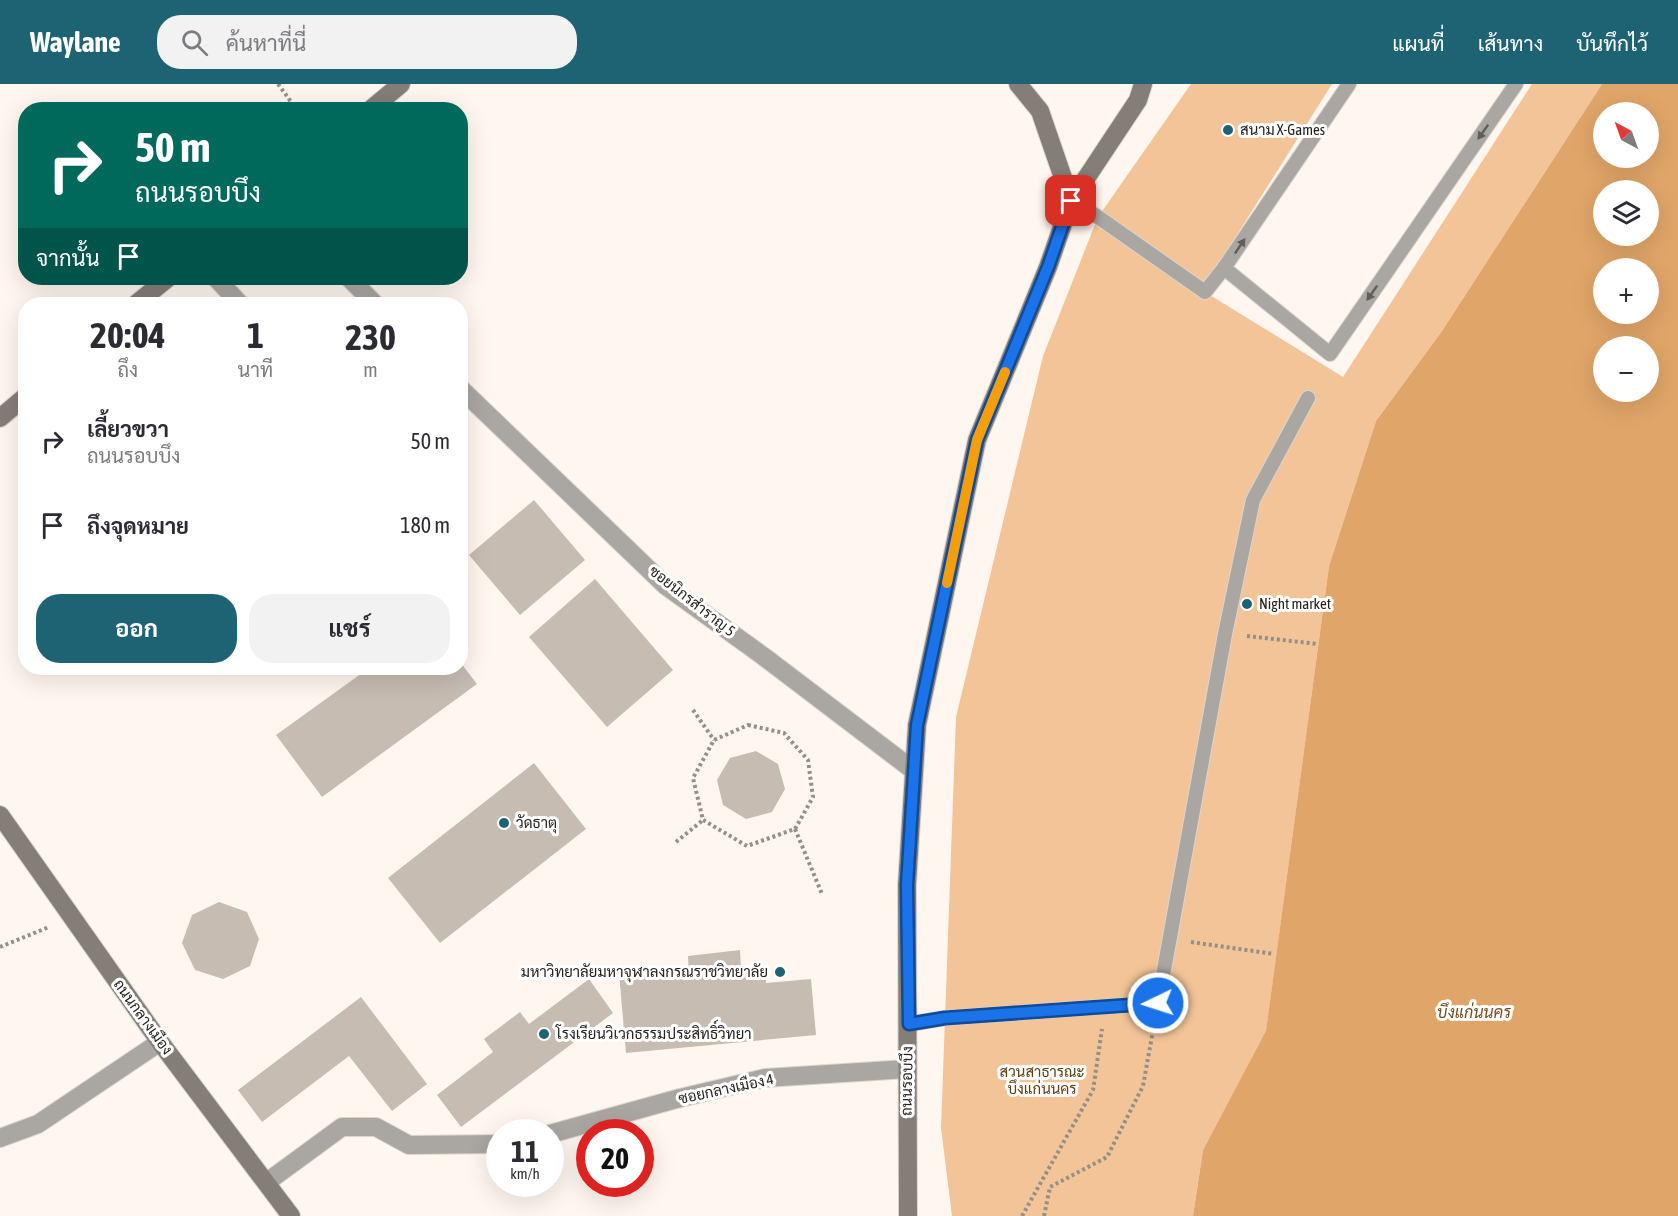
<!DOCTYPE html>
<html lang="th">
<meta charset="utf-8">
<style>
body{margin:0;font-family:"Asap Condensed",Sarabun,sans-serif;background:#f2f2f3;color:#2b2b33;height:100vh;display:flex;flex-direction:column;font-size:22px;white-space:nowrap}
*{box-sizing:border-box;margin:0}
p{font-size:20px;color:#7c7c81}
.icon{flex:none;width:33px;height:33px;fill:none;stroke:currentColor;stroke-width:2;stroke-linecap:round;stroke-linejoin:round}
.map{position:relative;flex:1;overflow:hidden}
.drawer{position:absolute;left:18px;top:213px;width:450px;height:378px;display:flex;flex-direction:column;background:#fff;border-radius:24px;box-shadow:0 6px 24px #0002}
.drawer>*{flex:none}
.guide{position:absolute;left:18px;top:18px;width:450px;height:183px;border-radius:24px;box-shadow:0 6px 24px #0002;background:#00695c;color:#fff;overflow:hidden}
.needle{width:39px;rotate:319deg}
.fabs{position:absolute;left:1593px;top:18px;display:grid;gap:12px}
.fabs a{display:grid;place-items:center;width:66px;height:66px;border-radius:50%;background:#fff;box-shadow:0 6px 24px #0002;font-size:30px}
.speed{position:absolute;left:486px;top:1035px;display:flex;gap:12px;font-size:30px;font-weight:700;text-align:center}
.speed>*{display:grid;place-content:center;width:78px;height:78px;border-radius:50%;background:#fff;box-shadow:0 6px 24px #0002;line-height:1}
.speed small{font-size:15px;font-weight:400}
.speed .limit{border:9px solid #d22;background:#fff;color:#111}
.pin{position:absolute;display:grid;place-items:center;width:51px;height:51px;color:#fff;margin:-26px;border-radius:12px;box-shadow:0 3px 9px #0006}
.me{position:absolute;width:66px;margin:-33px;rotate:266deg;stroke-linejoin:round;filter:drop-shadow(0 0 4px #0008)}
.turn{display:flex;align-items:center;gap:21px;height:126px;padding:0 18px;font-size:27px}
.turn .icon{width:78px;height:78px;stroke-width:2.5}
.turn b{display:block;font-size:42px;line-height:51px}
.then{display:flex;align-items:center;height:57px;padding:0 18px;background:#0003;gap:12px;font-size:22px}
.eta{display:flex;justify-content:space-evenly;align-items:center;height:102px;text-align:center}
.eta b{font-size:36px;font-weight:700;line-height:42px}
.button{display:flex;gap:12px;margin-top:auto;padding:12px 18px}
.button a{flex:1;height:69px;border-radius:24px;background:#1d6373;color:#fff;font-size:24px;font-weight:700;line-height:69px;text-align:center}
.button a+a{background:#f2f2f3;color:#2b2b33}
ul{padding:0;list-style:none}
li{display:flex;align-items:center;gap:18px;height:84px;padding:0 18px}
li div{flex:1}
li b{display:block;font-size:22px}
li em{font-style:normal}
header{display:flex;align-items:center;gap:36px;box-sizing:border-box;height:84px;padding:0 30px;background:#1d6373;color:#fff}
header strong{font-size:28px}
nav{display:flex;gap:33px;margin-inline-start:auto;font-size:21px}
.search{width:420px;height:54px;background:#f2f2f3;display:flex;align-items:center;gap:15px;box-sizing:border-box;padding:0 21px;border-radius:24px;color:#7c7c81;font-size:22px}
.map>svg:first-child{display:block}
</style>
<header>
<strong>Waylane</strong>
<div class="search"><svg class="icon" aria-label="search" viewBox="0 0 24 24"><circle cx="10" cy="10" r="6"/><path d="M15 15l6 6"/></svg>ค้นหาที่นี่</div>
<nav><a>แผนที่</a><a>เส้นทาง</a><a>บันทึกไว้</a></nav>
</header>
<div class="map">
<svg width="1678" height="1132" viewBox="0 0 1678 1132">
<rect width="100%" height="100%" fill="#fff7ef"/>
<path fill="#f2c497" d="M1191,0H1332L1211,192L1205,208L1343,293L1532,0H1602L1442,247L1376,337L1329,482L1266,948L1203,1066L1193,1132H952L941,1044L956,633L1043,272L1098,133Z"/>
<path fill="#e0a568" fill-rule="evenodd" d="M1602,0H1678V1132H1193L1203,1066L1266,947L1329,482L1376,337L1442,247ZM1604,28H1648V74H1604ZM1604,106H1648V152H1604ZM1604,184H1648V230H1604ZM1604,262H1648V308H1604Z"/>
<g fill="#c6bcb2">
<path d="M534,416L585,476L520,531L469,471Z"/>
<path d="M595,495L673,586L607,643L529,553Z"/>
<path d="M460,578L477,600L322,713L276,651L369,584H460Z"/>
<path d="M756,667L778,680L785,705L772,728L746,735L723,721L717,696L730,674Z"/>
<path d="M534,679L586,745L440,859L388,794Z"/>
<path d="M219,818L247,828L259,855L250,882L223,895L195,886L182,859L192,831Z"/>
<path d="M740,866L741,885L765,883L766,899L811,895L816,951L626,969L619,889L672,884V893L689,891L688,872Z"/>
<path d="M589,895L613,929L461,1043L437,1011L493,968L484,955L520,928L529,940Z"/>
<path d="M361,913L427,1000L392,1027L349,972L262,1038L238,1006Z"/>
</g>
<g fill="none" stroke-linecap="round" stroke-linejoin="round">
<g stroke="#dcd5ce" stroke-width="16">
<g id="lane">
<path d="M1349,0L1224,184L1330,270L1516,0"/>
<path d="M1071,117L1098,133L1205,208L1224,184"/>
<path d="M909,940L945,934L1158,919L1225,550L1253,416L1308,314"/>
</g>
</g>
<g stroke="#dcd5ce" stroke-width="20">
<g id="street">
<path d="M216,194L240,220"/>
<path d="M349,194L375,220"/>
<path d="M460,304L666,502L763,572L913,686"/>
<path d="M550,1050L680,1014L765,994L907,985"/>
<path d="M0,1054L38,1040L160,958"/>
<path d="M267,1098L342,1043H376L409,1061L500,1060"/>
</g>
</g>
<g stroke="#dcd5ce" stroke-width="20">
<g id="secondary">
<path d="M370,26L401,0"/>
<path d="M1071,117L1138,16L1143,0"/>
<path d="M136,220L168,194"/>
<path d="M0,334L26,312"/>
<path d="M0,731L160,958L291,1132"/>
<path d="M908,1132L907,801L917,641L977,356L1048,183L1071,117L1040,27L1018,0"/>
</g>
</g>
<g stroke="#948f89" stroke-width="4" stroke-dasharray="3 3" stroke-linecap="butt">
<path d="M278,0L297,26"/>
<path d="M1247,552L1318,560"/>
<path d="M693,626L714,656"/>
<path d="M748,641L784,649L808,676L813,713L795,745L747,762L703,736L693,694L714,656Z"/>
<path d="M795,745L822,810"/>
<path d="M676,758L703,736"/>
<path d="M1191,858L1274,870"/>
<path d="M0,863L49,843"/>
<path d="M1022,1132L1093,1006L1102,945"/>
<path d="M1044,1132L1050,1103L1107,1073L1143,1002L1154,941"/>
</g>
<use href="#lane" stroke="#aaa6a2" stroke-width="14"/>
<use href="#street" stroke="#aaa6a2" stroke-width="18"/>
<use href="#secondary" stroke="#857e78" stroke-width="18"/>
</g>
<defs><path id="oneway-solid" d="M-6-.8H1V-3.2L6.5 0L1 3.2V.8H-6Z" transform="scale(1.5)"/></defs>
<g fill="#615d59">
<use href="#oneway-solid" transform="translate(1483 48) rotate(125)"/>
<use href="#oneway-solid" transform="translate(1240 162) rotate(-56)"/>
<use href="#oneway-solid" transform="translate(1372 209) rotate(125)"/>
</g>
<g fill="none" stroke-linecap="round" stroke-linejoin="round">
<g stroke="#114b97" stroke-width="15">
<path id="route" d="M1071,117L1048,183L977,356L917,641L907,801L909,940L945,934L1158,919"/>
</g>
<use href="#route" stroke="#1a73e8" stroke-width="10"/>
<path stroke="#f59e0b" stroke-width="10" d="M947,499L977,356L1005,288"/>
</g>
<g fill="#1d6373" stroke="#fff" stroke-width="2">
<circle cx="1228" cy="46" r="6"/>
<circle cx="1247" cy="520" r="6"/>
<circle cx="504" cy="739" r="6"/>
<circle cx="780" cy="888" r="6"/>
<circle cx="544" cy="950" r="6"/>
</g>
<g text-anchor="middle" stroke-width="6" stroke-linejoin="round" paint-order="stroke">
<g font-size="15" fill="#25221e" stroke="#fff" text-anchor="start">
<text x="1240" y="51">สนาม X-Games</text>
<text x="1259" y="525">Night market</text>
<text x="516" y="744">วัดธาตุ</text>
<text x="768" y="893" text-anchor="end">มหาวิทยาลัยมหาจุฬาลงกรณราชวิทยาลัย</text>
<text x="556" y="955">โรงเรียนวิเวกธรรมประสิทธิ์วิทยา</text>
</g>
<g font-size="15" fill="#25221e" stroke="#fff">
<text transform="translate(692 517) rotate(38)" y="5">ซอยนิกรสำราญ 5</text>
<text transform="translate(143 933) rotate(54)" y="5">ถนนกลางเมือง</text>
<text transform="translate(907 997) rotate(-89)" y="5">ถนนรอบบึง</text>
<text transform="translate(726 1005) rotate(-12)" y="5">ซอยกลางเมือง 4</text>
</g>
<g font-size="15" fill="#633d0c" stroke="#fff">
<text x="1042" y="993">สวนสาธารณะ<tspan x="1042" dy="17">บึงแก่นนคร</tspan></text>
</g>
<g font-size="16" font-style="italic" fill="#744c1f" stroke="#fff">
<text x="1474" y="934">บึงแก่นนคร</text>
</g>
</g>
</svg>
<div class="fabs">
<a><svg class="needle" viewBox="-14 -14 28 28"><path d="M0-13l5 13h-10z" fill="#e53935"/><path d="M0 13l5-13h-10z" fill="#7c7c81"/></svg></a>
<a><svg class="icon" aria-label="layers" viewBox="0 0 24 24"><path d="M12 4l9 5-9 5-9-5zM3 14l9 5 9-5"/></svg></a>
<a>+</a>
<a>−</a>
</div>
<div class="speed"><div>11<small>km/h</small></div><div class="limit">20</div></div>
<div class="pin" style="left:1071px;top:117px;background:#d93025"><svg class="icon" aria-label="arrive" viewBox="0 0 24 24"><path d="M6 21V4h12l-3 4 3 4H6"/></svg></div>
<svg class="me" style="left:1158px;top:919px" viewBox="-20 -20 40 40"><circle r="17" fill="#1a73e8" stroke="#fff" stroke-width="3"/><path d="M0-11L8 9 0 5-8 9z" fill="#fff"/></svg>
<div class="guide">
<div class="turn"><svg class="icon" aria-label="right" viewBox="0 0 24 24"><path d="M7 20v-9h11M14 6l5 5-5 5"/></svg><div><b>50 m</b>ถนนรอบบึง</div></div>
<div class="then">จากนั้น<svg class="icon" aria-label="arrive" viewBox="0 0 24 24"><path d="M6 21V4h12l-3 4 3 4H6"/></svg></div>
</div>
<section class="drawer">
<div class="eta">
<div><b>20:04</b><p>ถึง</p></div>
<div><b>1</b><p>นาที</p></div>
<div><b>230</b><p>m</p></div>
</div>
<ul>
<li><svg class="icon" aria-label="right" viewBox="0 0 24 24"><path d="M7 20v-9h11M14 6l5 5-5 5"/></svg><div><b>เลี้ยวขวา</b><p>ถนนรอบบึง</p></div><em>50 m</em></li>
<li><svg class="icon" aria-label="arrive" viewBox="0 0 24 24"><path d="M6 21V4h12l-3 4 3 4H6"/></svg><div><b>ถึงจุดหมาย</b></div><em>180 m</em></li>
</ul>
<div class="button"><a>ออก</a><a>แชร์</a></div>
</section>
</div>
